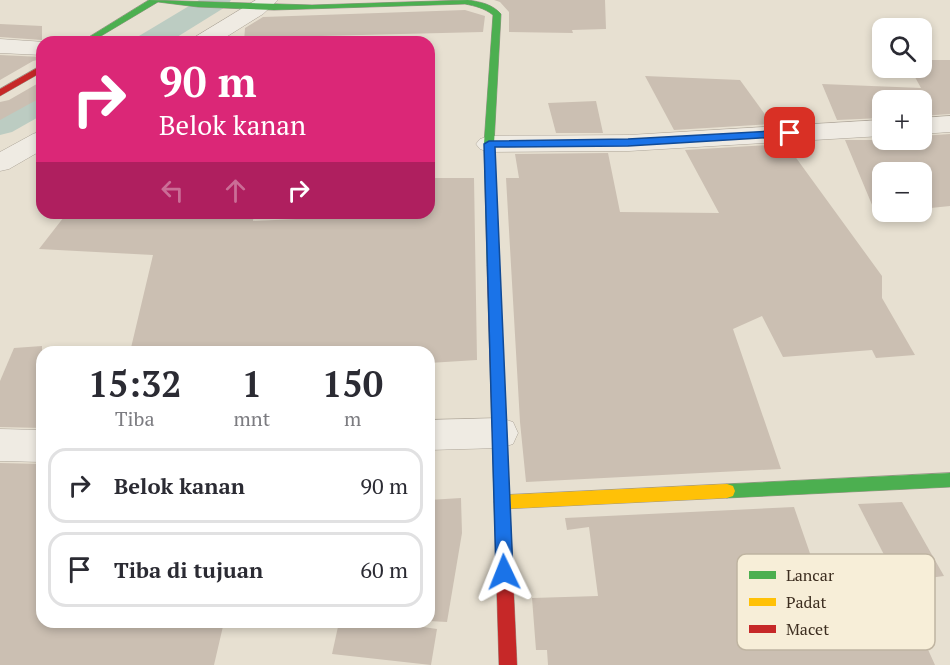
<!DOCTYPE html>
<html lang="id">
<meta charset="utf-8">
<style>
body{margin:0;font-family:"PT Serif",serif;background:#f2f2f3;color:#2b2b33;height:100vh;display:flex;flex-direction:column;font-size:22px;white-space:nowrap}
*{box-sizing:border-box;margin:0}
p{font-size:20px;color:#7c7c81}
.icon{flex:none;width:33px;height:33px;fill:none;stroke:currentColor;stroke-width:2;stroke-linecap:round;stroke-linejoin:round}
.map{position:relative;flex:1;overflow:hidden}
.details{position:absolute;left:36px;top:346px;width:399px;height:282px;display:flex;flex-direction:column;background:#fff;border-radius:18px;box-shadow:0 3px 9px #0003}
.details>*{flex:none}
.top-card{position:absolute;left:36px;top:36px;width:399px;height:183px;border-radius:18px;box-shadow:0 3px 9px #0003;background:#db2777;color:#fff;overflow:hidden}
.controls{position:absolute;left:872px;top:18px;display:grid;gap:12px}
.controls a{display:grid;place-items:center;width:60px;height:60px;border-radius:12px;background:#fff;box-shadow:0 3px 9px #0003;font-size:30px}
.pin{position:absolute;display:grid;place-items:center;width:51px;height:51px;color:#fff;margin:-26px;border-radius:12px;box-shadow:0 3px 9px #0006}
.me{position:absolute;width:66px;margin:-33px;rotate:358deg;stroke-linejoin:round;filter:drop-shadow(0 0 4px #0008)}
.turn{display:flex;align-items:center;gap:21px;height:126px;padding:0 24px;font-size:27px}
.turn .icon{width:78px;height:78px;stroke-width:2.5}
.turn b{display:block;font-size:42px;line-height:51px}
.lanes{display:flex;align-items:center;height:57px;padding:0 24px;background:#0003;justify-content:center;gap:30px;direction:ltr}
.lanes .off{opacity:.35}
.eta{display:flex;justify-content:space-evenly;align-items:center;height:102px;text-align:center}
.eta b{font-size:36px;font-weight:600;line-height:42px}
ul{padding:0;list-style:none}
li{display:flex;align-items:center;gap:18px;height:75px;margin:0 12px 9px;padding:0 12px;border:3px solid #e1e1e2;border-radius:18px}
li div{flex:1}
li b{display:block;font-size:22px}
li em{font-style:normal}
.map>svg:first-child{display:block}
</style>
<div class="map">
<svg width="950" height="665" viewBox="0 0 950 665">
<rect width="100%" height="100%" fill="#e7e0d1"/>
<g fill="none" stroke-linecap="round" stroke-linejoin="round">
<g fill="#bcccc2" fill-rule="evenodd">
<path d="M199,0H231L227,6L169,42H135L139,36Z"/>
<path d="M42,92V115L12,132L0,135V112L31,95Z"/>
</g>
</g>
<g fill="#cbbfb2">
<path d="M494,0H605L606,29L572,30L573,33L509,32V12L500,2Z"/>
<path d="M465,10L485,16L483,32L279,37V42H244L245,28L263,17Z"/>
<path d="M0,24L42,26V40L0,37Z"/>
<path d="M0,55L42,57V59L33,61L0,80Z"/>
<path d="M921,60H950V114L921,116V100H882V118L837,120L822,84L921,88L910,68H921Z"/>
<path d="M645,76L740,80L772,124L674,130Z"/>
<path d="M42,81V97L0,120V102L9,100Z"/>
<path d="M596,101L603,133H556L548,103Z"/>
<path d="M950,134V206L921,209V172H882V212H887H875L845,140H921V136Z"/>
<path d="M786,144L882,276V298L915,355L876,358L872,350L783,357L762,316L733,329L781,469L526,482L520,422L506,178H519L515,154L608,153L620,212L719,213L685,150Z"/>
<path d="M429,178H474L477,360L429,363V352H130L153,255L39,249L67,213H254L253,221L317,218L318,213H429Z"/>
<path d="M42,346V428L0,427V381L14,348Z"/>
<path d="M0,463L42,464V622H224L214,665H0Z"/>
<path d="M461,498L462,533L447,622L429,621V500Z"/>
<path d="M902,502L944,576L898,582L858,504Z"/>
<path d="M794,507L824,594L900,588L935,665H548L547,650H536L532,598L598,596L589,527L567,530L565,518Z"/>
<path d="M339,622H389L437,629L431,665L332,654Z"/>
</g>
<g fill="none" stroke-linecap="round" stroke-linejoin="round">
<g stroke="#ada599" stroke-width="1">
<g id="street">
<path d="M256,0H278L263,14L218,42H192L195,37Z"/>
<path d="M0,39L45,42H42V55L0,53Z"/>
<path d="M950,116V132L921,134V118Z"/>
<path d="M882,120V136L629,151L489,152L480,149L476,144L480,139L489,136L629,135Z"/>
<path d="M42,131V150L9,169L0,171V152L33,134Z"/>
<path d="M500,418L513,422L518,433L513,444L500,448L429,450V420Z"/>
<path d="M0,429L42,430V462L0,461Z"/>
</g>
</g>
<g stroke="#9c958a" stroke-width="1">
<g id="fast">
<path d="M149,0L312,5L468,0C481,2 492,4 501,14L494,144L499,266L497,269L493,270L487,266L484,144L493,15C484,8 475,6 465,4L274,10L198,7L158,2L91,42H81Z"/>
<path d="M950,473V487L727,498L721,496L719,491L721,486L727,484Z"/>
</g>
</g>
<g stroke="#9c958a" stroke-width="1">
<path id="slow" d="M727,484L733,486L735,491L733,496L727,498L502,509L496,507L494,502L496,497L502,495Z"/>
</g>
<g stroke="#9c958a" stroke-width="1">
<g id="jam">
<path d="M42,65V72L0,96V89Z"/>
<path d="M493,262L499,266L517,665H499L487,266Z"/>
</g>
</g>
<use href="#street" fill="#efebe3" fill-rule="evenodd"/>
<use href="#fast" fill="#4caf50" fill-rule="evenodd"/>
<use href="#slow" fill="#ffc107" fill-rule="evenodd"/>
<use href="#jam" fill="#c62828" fill-rule="evenodd"/>
</g>
<path fill="#1a73e8" stroke="#114b97" stroke-width="1.5" d="M790,130L795,133L793,136L628,146L495,147L513,572L510,578L504,580L498,578L496,572L484,144L489,141L628,139Z"/>
<rect x="737" y="554" width="198" height="96" rx="9" fill="#f7eed8" stroke="#bfb4a1" stroke-width="1.5"/>
<rect x="749" y="571" width="27" height="8" fill="#4caf50"/>
<rect x="749" y="598" width="27" height="8" fill="#ffc107"/>
<rect x="749" y="625" width="27" height="8" fill="#c62828"/>
<g font-size="16" fill="#3d2e20">
<text x="786" y="581">Lancar</text>
<text x="786" y="608">Padat</text>
<text x="786" y="635">Macet</text>
</g>
</svg>
<div class="controls">
<a><svg class="icon" aria-label="search" viewBox="0 0 24 24"><circle cx="10" cy="10" r="6"/><path d="M15 15l6 6"/></svg></a>
<a>+</a>
<a>−</a>
</div>
<div class="pin" style="left:790px;top:133px;background:#d93025"><svg class="icon" aria-label="arrive" viewBox="0 0 24 24"><path d="M6 21V4h12l-3 4 3 4H6"/></svg></div>
<svg class="me" style="left:504px;top:572px" viewBox="-20 -20 40 40"><path d="M0-17L14 15 0 8-14 15z" fill="#1a73e8" stroke="#fff" stroke-width="4"/></svg>
<div class="top-card">
<div class="turn"><svg class="icon" aria-label="right" viewBox="0 0 24 24"><path d="M7 20v-9h11M14 6l5 5-5 5"/></svg><div><b>90 m</b>Belok kanan</div></div>
<div class="lanes"><svg class="icon off" aria-label="left" viewBox="0 0 24 24"><path d="M17 20v-9H6M10 6l-5 5 5 5"/></svg><svg class="icon off" aria-label="ahead" viewBox="0 0 24 24"><path d="M12 20V5M6 11l6-6 6 6"/></svg><svg class="icon" aria-label="right" viewBox="0 0 24 24"><path d="M7 20v-9h11M14 6l5 5-5 5"/></svg></div>
</div>
<section class="details">
<div class="eta">
<div><b>15:32</b><p>Tiba</p></div>
<div><b>1</b><p>mnt</p></div>
<div><b>150</b><p>m</p></div>
</div>
<ul>
<li><svg class="icon" aria-label="right" viewBox="0 0 24 24"><path d="M7 20v-9h11M14 6l5 5-5 5"/></svg><div><b>Belok kanan</b></div><em>90 m</em></li>
<li><svg class="icon" aria-label="arrive" viewBox="0 0 24 24"><path d="M6 21V4h12l-3 4 3 4H6"/></svg><div><b>Tiba di tujuan</b></div><em>60 m</em></li>
</ul>
</section>
</div>
